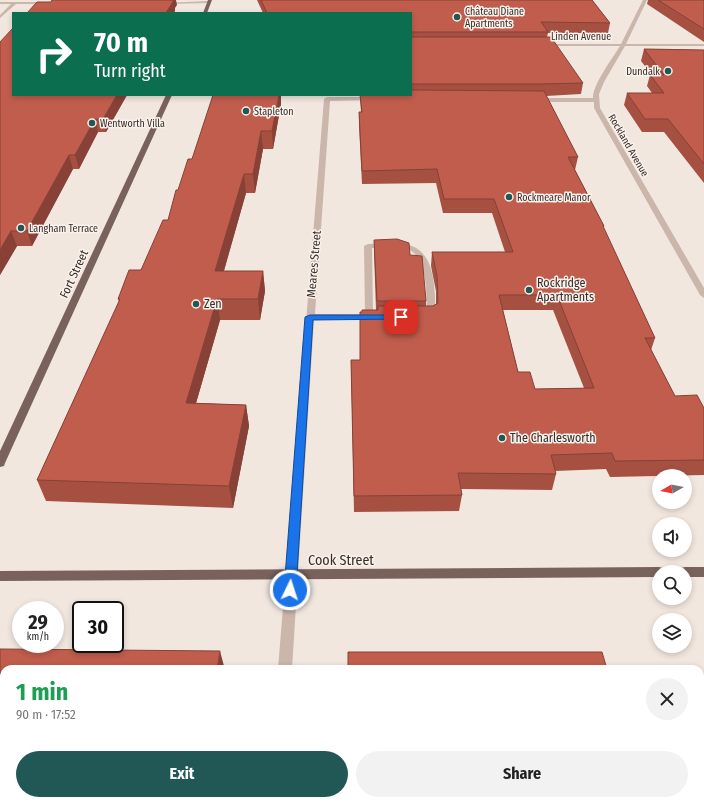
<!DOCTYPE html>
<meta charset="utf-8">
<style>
body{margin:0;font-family:"Fira Sans Condensed",sans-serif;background:#f2f2f2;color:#222;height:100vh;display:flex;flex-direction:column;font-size:15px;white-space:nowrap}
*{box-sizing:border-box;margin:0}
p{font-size:13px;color:#767676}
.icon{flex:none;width:22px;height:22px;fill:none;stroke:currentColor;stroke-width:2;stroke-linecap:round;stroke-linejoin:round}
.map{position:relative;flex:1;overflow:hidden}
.details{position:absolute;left:0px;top:665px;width:704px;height:140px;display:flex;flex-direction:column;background:#fff;border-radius:12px 12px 0 0;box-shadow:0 2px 6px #0003}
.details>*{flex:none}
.banner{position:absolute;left:12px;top:12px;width:400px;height:84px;border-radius:0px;box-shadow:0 2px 6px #0003;background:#0b6e4f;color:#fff;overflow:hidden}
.needle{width:26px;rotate:261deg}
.controls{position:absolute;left:652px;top:469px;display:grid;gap:8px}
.controls a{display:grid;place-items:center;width:40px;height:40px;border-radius:50%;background:#fff;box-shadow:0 2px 6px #0003;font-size:20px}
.speed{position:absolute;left:12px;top:601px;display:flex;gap:8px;font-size:20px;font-weight:700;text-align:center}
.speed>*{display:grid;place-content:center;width:52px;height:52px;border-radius:50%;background:#fff;box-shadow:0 2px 6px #0003;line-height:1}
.speed small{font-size:10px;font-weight:400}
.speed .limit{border:2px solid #111;border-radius:6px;background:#fff;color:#111}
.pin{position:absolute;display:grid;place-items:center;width:34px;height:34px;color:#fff;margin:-17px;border-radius:8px;box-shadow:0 2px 6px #0006}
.me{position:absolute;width:44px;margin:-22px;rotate:4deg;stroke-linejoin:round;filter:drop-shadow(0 0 3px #0008)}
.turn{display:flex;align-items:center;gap:14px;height:84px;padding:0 16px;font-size:18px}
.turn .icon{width:52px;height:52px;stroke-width:2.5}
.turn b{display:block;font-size:28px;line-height:34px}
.round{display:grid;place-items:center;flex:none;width:42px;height:42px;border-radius:21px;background:#f2f2f2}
.summary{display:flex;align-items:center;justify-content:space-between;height:68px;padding:0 16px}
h1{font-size:24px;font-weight:700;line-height:30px;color:#1e9e55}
.button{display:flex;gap:8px;margin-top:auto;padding:8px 16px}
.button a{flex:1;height:46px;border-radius:24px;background:#215856;color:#fff;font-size:16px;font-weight:700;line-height:46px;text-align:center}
.button a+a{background:#f2f2f2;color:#222}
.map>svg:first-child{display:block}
</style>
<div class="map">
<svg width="704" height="805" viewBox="0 0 704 805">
<rect width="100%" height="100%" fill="#f2e7df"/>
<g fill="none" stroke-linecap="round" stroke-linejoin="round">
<g fill="#cab6ab" fill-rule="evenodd">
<path d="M643,0H647L626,44H704V46H625L604,82L599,94L600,108L704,288V298L700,295L594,108V102H535L532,100L535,98H593C593,84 612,59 620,46H543L541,45L543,44H621Z"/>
<path d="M209,1L211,3L164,4L162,3Z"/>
<path d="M0,2H50L52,3L50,4H16L0,18V15L11,4H0Z"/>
<path d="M373,97L376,99L375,100L330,101L315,314H365L364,246L368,244C380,244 393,242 405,244C438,250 434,292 436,317L432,320L427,319L426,317L427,315C426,295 429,253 404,248C394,247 382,248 372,248L373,314L377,315L378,317L377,319L314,320L292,669H278L324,99L327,97Z"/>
<rect x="266" y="801" width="16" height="4"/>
</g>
<g fill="#79625c" fill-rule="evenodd">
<path d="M208,0H212L207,13H203Z"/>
<path d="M166,95H172L5,463L4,466L0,467V451Z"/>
<path d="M659,567L663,568L665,572H659V577L0,581V571Z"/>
<path d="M685,567H704V577H685V572H679L681,568Z"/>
</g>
</g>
<g fill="#a65042" fill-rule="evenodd">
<path d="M257,0H592L610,23L608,33H548L547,37L583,83L581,94L546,96L578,157L575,170L604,226L603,227L655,338L651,350L675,396L704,408V475L610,477L606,469L555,471L556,474L552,490L461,489L462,495L459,511L354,512L351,360H360L376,310L374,250V240L410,255L426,301V306H433L436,304V291L431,266L432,252H505L492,213H443L436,183L362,184L359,125V112H361L360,96L359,95H411V13H263ZM503,310H553L584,388L535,389L518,372Z"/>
<path d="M648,0H704V42L647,4Z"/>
<path d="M13,28L127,95L106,132H98L79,169H73L32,246H17L0,275Z"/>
<path d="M644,49L704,50V183L664,132H642L624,105L627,93H652L647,86L650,75H652L641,61Z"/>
<path d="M281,104L273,149H263L255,193H246L224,271H263L265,291L260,320H220L196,403L246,405L249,426L233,508L46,501L37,480L119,302L118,299L141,270L168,220L178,190L192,159Z"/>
<rect x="143" y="801" width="62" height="1"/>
<path d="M528,801H600L601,805H529Z"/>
</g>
<g fill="#874136">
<path d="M172,0H176L177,5L175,8V11L174,13H166Z"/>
<path d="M117,95H127L106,132L103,119Z"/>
<path d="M279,95H281V104L273,149L272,131Z"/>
<path d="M95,119L98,132L79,169L75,155Z"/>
<path d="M261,131L263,149L255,193L253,174Z"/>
<path d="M69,155L73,169L32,246L27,231Z"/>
<path d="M244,174L246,193L218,291L215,271Z"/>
<path d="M11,231L17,246L0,275V250Z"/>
<path d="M263,271L265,291L260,320L258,299Z"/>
<path d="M217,299L220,320L190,424L186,403Z"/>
<path d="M246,405L249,426L233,508L229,486Z"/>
<path d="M220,651L224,666L223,669H217Z"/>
<path d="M64,801H77L76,805H63Z"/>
</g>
<g fill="#c15d4d" stroke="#874136" fill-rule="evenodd">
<path d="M52,0H172H171H174L166,13H27L37,2H51Z"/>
<path d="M261,0H592L610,23L541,22L548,32H411V13H267Z"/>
<path d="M658,0H704V29Z"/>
<path d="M13,28V95H117L103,119H95L75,155H69L27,231H11L0,250V42Z"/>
<path d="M411,36L412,37H551L583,83L540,84H411Z"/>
<path d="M644,49L704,50V164L668,119H645L627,93H664L650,75H664Z"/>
<path d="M411,90L544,91L578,157H568L604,226H603L655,338H645L675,396L697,395L704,408V460L615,461L612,453L551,455L556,474L458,473L462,495L354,496L351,360H360V312H362V310H378V306H433L438,303L437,276L432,252H513L494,199H444L437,169L362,171L359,112H362L360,95H411ZM499,295H557L594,388L535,389L530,372H518Z"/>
<path d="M213,95H279L272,131H261L253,174H244L215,271H263L258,299H217L186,403L246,405L229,486L37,480L120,299H118L129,270H141L163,220H168L176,190H178L188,159H192Z"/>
<path d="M397,239L409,243L410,255L422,256L426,301H377L374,240Z"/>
<path d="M0,649L220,651L217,669H4V801H64L63,805H0Z"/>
<path d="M348,652H602L607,669H348Z"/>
<path d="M534,801H600L601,805H535Z"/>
</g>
<path fill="#1a73e8" stroke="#114b97" d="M310,315H401L405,317L401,319L313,320L296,590L294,593L290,595L286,593L284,590L305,317Z"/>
<g fill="#215856" stroke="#f9f1eb" stroke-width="1.5">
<circle cx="457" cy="17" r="4"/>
<circle cx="668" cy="71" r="4"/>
<circle cx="246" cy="111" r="4"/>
<circle cx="92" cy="123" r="4"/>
<circle cx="509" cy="197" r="4"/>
<circle cx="21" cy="228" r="4"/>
<circle cx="529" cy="290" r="4"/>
<circle cx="196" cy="304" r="4"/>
<circle cx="502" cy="438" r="4"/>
</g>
<g text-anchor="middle" stroke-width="3" stroke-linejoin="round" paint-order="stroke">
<g font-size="10" fill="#382d2a" stroke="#f9f1eb" text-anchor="start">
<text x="465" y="15">Château Diane<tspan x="465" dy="12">Apartments</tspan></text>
<text x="660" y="75" text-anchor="end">Dundalk</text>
<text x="254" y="115">Stapleton</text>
<text x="100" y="127">Wentworth Villa</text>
<text x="517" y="201">Rockmeare Manor</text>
<text x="29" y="232">Langham Terrace</text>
</g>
<g font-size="10" fill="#382d2a" stroke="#f9f1eb">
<text x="581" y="40">Linden Avenue</text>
<text transform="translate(629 145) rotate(60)" y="4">Rockland Avenue</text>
</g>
<g font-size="12" fill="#382d2a" stroke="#f9f1eb">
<text transform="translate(314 264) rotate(-85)" y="4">Meares Street</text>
<text transform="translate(74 274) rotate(-65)" y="4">Fort Street</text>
</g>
<g font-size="12" fill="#382d2a" stroke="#f9f1eb" text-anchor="start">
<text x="537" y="287">Rockridge<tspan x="537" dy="14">Apartments</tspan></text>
<text x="204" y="308">Zen</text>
<text x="510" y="442">The Charlesworth</text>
</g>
<g font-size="14" fill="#382d2a" stroke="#f9f1eb">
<text x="341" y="565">Cook Street</text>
</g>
</g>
</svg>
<div class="controls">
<a><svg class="needle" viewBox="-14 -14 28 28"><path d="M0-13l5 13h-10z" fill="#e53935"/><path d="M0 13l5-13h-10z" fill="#767676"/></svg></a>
<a><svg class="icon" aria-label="sound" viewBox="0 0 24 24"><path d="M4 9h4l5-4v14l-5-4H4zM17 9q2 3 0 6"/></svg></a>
<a><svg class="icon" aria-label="search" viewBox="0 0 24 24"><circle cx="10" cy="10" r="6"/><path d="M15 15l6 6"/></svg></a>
<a><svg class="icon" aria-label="layers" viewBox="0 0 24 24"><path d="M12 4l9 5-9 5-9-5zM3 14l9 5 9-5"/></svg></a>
</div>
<div class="speed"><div>29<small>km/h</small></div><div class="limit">30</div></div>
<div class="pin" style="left:401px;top:317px;background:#d93025"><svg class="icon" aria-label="arrive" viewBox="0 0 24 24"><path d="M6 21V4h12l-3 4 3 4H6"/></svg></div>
<svg class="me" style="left:290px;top:590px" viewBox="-20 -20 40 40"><circle r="17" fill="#1a73e8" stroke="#fff" stroke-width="3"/><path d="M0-11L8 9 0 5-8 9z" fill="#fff"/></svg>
<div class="banner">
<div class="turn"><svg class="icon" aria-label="right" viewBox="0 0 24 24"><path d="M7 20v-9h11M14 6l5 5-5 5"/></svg><div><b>70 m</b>Turn right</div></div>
</div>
<section class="details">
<div class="summary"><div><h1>1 min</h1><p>90 m · 17:52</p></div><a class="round"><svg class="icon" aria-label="close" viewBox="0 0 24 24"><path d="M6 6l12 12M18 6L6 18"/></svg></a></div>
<div class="button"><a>Exit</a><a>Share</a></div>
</section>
</div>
